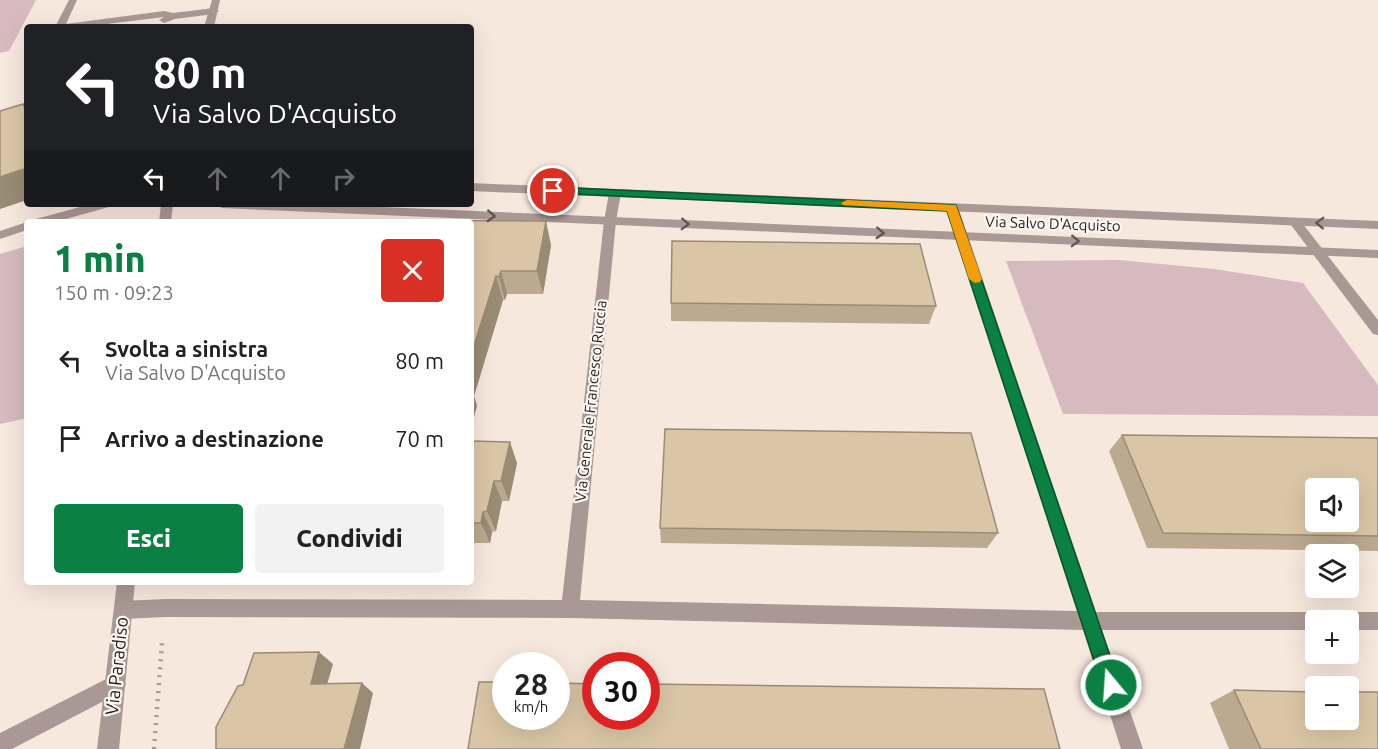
<!DOCTYPE html>
<html lang="it">
<meta charset="utf-8">
<style>
body{margin:0;font-family:Ubuntu,sans-serif;background:#f2f2f2;color:#222;height:100vh;display:flex;flex-direction:column;font-size:22px;white-space:nowrap}
*{box-sizing:border-box;margin:0}
p{font-size:20px;color:#767676}
.icon{flex:none;width:33px;height:33px;fill:none;stroke:currentColor;stroke-width:2;stroke-linecap:round;stroke-linejoin:round}
.map{position:relative;flex:1;overflow:hidden}
.panel{position:absolute;left:24px;top:219px;width:450px;height:366px;display:flex;flex-direction:column;background:#fff;border-radius:6px;box-shadow:0 6px 24px #0002}
.panel>*{flex:none}
.banner{position:absolute;left:24px;top:24px;width:450px;height:183px;border-radius:6px;box-shadow:0 6px 24px #0002;background:#202124;color:#fff;overflow:hidden}
.fabs{position:absolute;left:1305px;top:478px;display:grid;gap:12px}
.fabs a{display:grid;place-items:center;width:54px;height:54px;border-radius:6px;background:#fff;box-shadow:0 6px 24px #0002;font-size:30px}
.speed{position:absolute;left:492px;top:652px;display:flex;gap:12px;font-size:30px;font-weight:700;text-align:center}
.speed>*{display:grid;place-content:center;width:78px;height:78px;border-radius:50%;background:#fff;box-shadow:0 6px 24px #0002;line-height:1}
.speed small{font-size:15px;font-weight:400}
.speed .limit{border:9px solid #d22;background:#fff;color:#111}
.pin{position:absolute;display:grid;place-items:center;width:51px;height:51px;color:#fff;margin:-26px;border:3px solid #fff;border-radius:50%;box-shadow:0 2px 6px #0007}
.me{position:absolute;width:66px;margin:-33px;rotate:342deg;stroke-linejoin:round;filter:drop-shadow(0 0 4px #0008)}
.turn{display:flex;align-items:center;gap:21px;height:126px;padding:0 30px;font-size:27px}
.turn .icon{width:78px;height:78px;stroke-width:2.5}
.turn b{display:block;font-size:42px;line-height:51px}
.lanes{display:flex;align-items:center;height:57px;padding:0 30px;background:#0003;justify-content:center;gap:30px;direction:ltr}
.lanes .off{opacity:.35}
.round{display:grid;place-items:center;flex:none;width:63px;height:63px;border-radius:6px;background:#f2f2f2}
.overview{display:flex;align-items:center;justify-content:space-between;height:102px;padding:0 30px}
h1{font-size:36px;font-weight:800;line-height:45px;color:#0b8043}
.button{display:flex;gap:12px;margin-top:auto;padding:12px 30px}
.button a{flex:1;height:69px;border-radius:6px;background:#0b8043;color:#fff;font-size:24px;font-weight:800;line-height:69px;text-align:center}
.button a+a{background:#f2f2f2;color:#222}
ul{padding:0;list-style:none}
li{display:flex;align-items:center;gap:18px;height:78px;padding:0 30px}
li div{flex:1}
li b{display:block;font-size:22px}
li em{font-style:normal}
.map>svg:first-child{display:block}
</style>
<div class="map">
<svg width="1378" height="749" viewBox="0 0 1378 749">
<rect width="100%" height="100%" fill="#f7e8de"/>
<g fill="#d6babf">
<path d="M0,0H36L9,51L0,53Z"/>
<path d="M27,246V418L0,424V254Z"/>
<path d="M1119,260L1214,269L1303,283L1378,385V416L1063,414L1006,261Z"/>
</g>
<g fill="none" stroke-linecap="round" stroke-linejoin="round">
<path stroke="#a69a93" stroke-width="4.5" stroke-dasharray="2 6" stroke-linecap="butt" d="M154,749L162,643"/>
<g fill="#aa9894" fill-rule="evenodd">
<path d="M69,0H77L66,24L164,11L173,13L214,8L219,11L214,14L175,19L164,23L159,20L164,17L83,27H55Z"/>
<path d="M116,674L123,677L126,684L123,691L12,749H0V733Z"/>
</g>
<g fill="#aa9894" fill-rule="evenodd">
<path d="M615,189L621,193L616,221L580,600L1077,611L946,207L952,203L958,207L1096,612H1316L1323,614L1326,621H1316V630H1102L1143,749H1121L1083,630L570,618L165,617L123,619L116,617L114,610L116,603L123,601L165,599L562,600L604,221L609,193Z"/>
<path d="M91,204H111L109,207L55,222H34L36,219Z"/>
<path d="M1295,218L1299,219L1378,320V335L1373,334L1291,225L1289,222Z"/>
<path d="M27,222V230L0,239V231Z"/>
<path d="M1348,612H1378V630H1348V621H1338L1341,614Z"/>
</g>
<g fill="#aa9894" fill-rule="evenodd">
<path d="M212,0H220L214,27H204Z"/>
<path d="M471,183L1378,221V229L471,191Z"/>
<path d="M161,204H173L171,222H159Z"/>
<path d="M216,204H312L1378,250V258L222,208Z"/>
<path d="M117,582H135L119,749H97Z"/>
</g>
</g>
<g fill="#bbaa8f">
<path d="M471,222L551,245L543,294H507L505,300H503L474,396L477,406L471,427Z"/>
<path d="M671,303L936,306L929,324L671,321Z"/>
<path d="M1122,435L1378,438V551L1147,548L1109,451Z"/>
<path d="M471,441L517,463L509,501H502L496,531L492,532L490,543H471Z"/>
<path d="M660,528L998,533L987,548L661,543Z"/>
<path d="M1234,690L1378,749H1229L1210,703Z"/>
</g>
<g fill="#998b74">
<path d="M27,168V200L0,209V177Z"/>
<path d="M546,221L551,245L543,294L537,271Z"/>
<path d="M501,271L507,294L505,300L499,277Z"/>
<path d="M496,276L503,300L474,396L477,406L471,427V355Z"/>
<path d="M510,442L517,463L509,501L501,481Z"/>
<path d="M494,481L502,501L496,531L487,511Z"/>
<path d="M483,512L492,532L490,543L481,523Z"/>
<path d="M319,652L333,664L324,695L311,684Z"/>
<path d="M362,683L373,693L360,749H344Z"/>
</g>
<g fill="#dac6a6" stroke="#998b74" stroke-width="1.5" fill-rule="evenodd">
<path d="M23,104L27,113V168L0,177V111Z"/>
<path d="M265,220L546,221L537,271H501L499,277L496,276L471,355V222H264Z"/>
<path d="M672,241L920,244L936,306L671,303Z"/>
<path d="M665,429L971,433L998,533L660,528Z"/>
<path d="M1122,435L1378,438V536L1163,533ZM1316,489H1348V522H1316Z"/>
<path d="M471,441L510,442L501,481H494L487,511L483,512L481,523H471Z"/>
<path d="M319,652L311,684L362,683L344,749H216V727L238,686L243,685L254,653Z"/>
<path d="M479,682H506V717H556V683L596,684V717H646V684L1044,689L1060,749H468Z"/>
<path d="M1234,690L1316,692V720H1348V692H1378V749H1261Z"/>
</g>
<defs><path id="oneway-chevron" d="M-2-3.5L2.5 0L-2 3.5" fill="none" stroke-width="1.6" stroke-linecap="round" stroke-linejoin="round" transform="scale(1.5)"/></defs>
<g stroke="#605551">
<use href="#oneway-chevron" transform="translate(491 216) rotate(3)"/>
<use href="#oneway-chevron" transform="translate(1320 223) rotate(-178)"/>
<use href="#oneway-chevron" transform="translate(685 224) rotate(2)"/>
<use href="#oneway-chevron" transform="translate(880 233) rotate(3)"/>
<use href="#oneway-chevron" transform="translate(1075 241) rotate(2)"/>
</g>
<path fill="#0b8043" stroke="#07532c" stroke-width="1.5" d="M553,187L956,205L1120,685L1118,692L1111,694L1105,692L1102,685L947,211L549,193V188Z"/>
<path fill="#f59e0b" d="M847,200L956,205L982,279L980,282L975,283L969,279L947,211L843,205L841,203Z"/>
<g text-anchor="middle" stroke-width="4.5" stroke-linejoin="round" paint-order="stroke">
<g font-size="15" fill="#231e1a" stroke="#fdf7f3">
<text transform="translate(1053 224) rotate(2)" y="5">Via Salvo D'Acquisto</text>
<text transform="translate(591 401) rotate(-84)" y="5">Via Generale Francesco Ruccia</text>
</g>
<g font-size="18" fill="#231e1a" stroke="#fdf7f3">
<text transform="translate(117 666) rotate(-84)" y="6">Via Paradiso</text>
</g>
</g>
</svg>
<div class="fabs">
<a><svg class="icon" aria-label="sound" viewBox="0 0 24 24"><path d="M4 9h4l5-4v14l-5-4H4zM17 9q2 3 0 6"/></svg></a>
<a><svg class="icon" aria-label="layers" viewBox="0 0 24 24"><path d="M12 4l9 5-9 5-9-5zM3 14l9 5 9-5"/></svg></a>
<a>+</a>
<a>−</a>
</div>
<div class="speed"><div>28<small>km/h</small></div><div class="limit">30</div></div>
<div class="pin" style="left:553px;top:191px;background:#d93025"><svg class="icon" aria-label="arrive" viewBox="0 0 24 24"><path d="M6 21V4h12l-3 4 3 4H6"/></svg></div>
<svg class="me" style="left:1111px;top:685px" viewBox="-20 -20 40 40"><circle r="17" fill="#0b8043" stroke="#fff" stroke-width="3"/><path d="M0-11L8 9 0 5-8 9z" fill="#fff"/></svg>
<div class="banner">
<div class="turn"><svg class="icon" aria-label="left" viewBox="0 0 24 24"><path d="M17 20v-9H6M10 6l-5 5 5 5"/></svg><div><b>80 m</b>Via Salvo D'Acquisto</div></div>
<div class="lanes"><svg class="icon" aria-label="left" viewBox="0 0 24 24"><path d="M17 20v-9H6M10 6l-5 5 5 5"/></svg><svg class="icon off" aria-label="ahead" viewBox="0 0 24 24"><path d="M12 20V5M6 11l6-6 6 6"/></svg><svg class="icon off" aria-label="ahead" viewBox="0 0 24 24"><path d="M12 20V5M6 11l6-6 6 6"/></svg><svg class="icon off" aria-label="right" viewBox="0 0 24 24"><path d="M7 20v-9h11M14 6l5 5-5 5"/></svg></div>
</div>
<section class="panel">
<div class="overview"><div><h1>1 min</h1><p>150 m · 09:23</p></div><a class="round" style="background:#d93025;color:#fff"><svg class="icon" aria-label="close" viewBox="0 0 24 24"><path d="M6 6l12 12M18 6L6 18"/></svg></a></div>
<ul>
<li><svg class="icon" aria-label="left" viewBox="0 0 24 24"><path d="M17 20v-9H6M10 6l-5 5 5 5"/></svg><div><b>Svolta a sinistra</b><p>Via Salvo D'Acquisto</p></div><em>80 m</em></li>
<li><svg class="icon" aria-label="arrive" viewBox="0 0 24 24"><path d="M6 21V4h12l-3 4 3 4H6"/></svg><div><b>Arrivo a destinazione</b></div><em>70 m</em></li>
</ul>
<div class="button"><a>Esci</a><a>Condividi</a></div>
</section>
</div>
